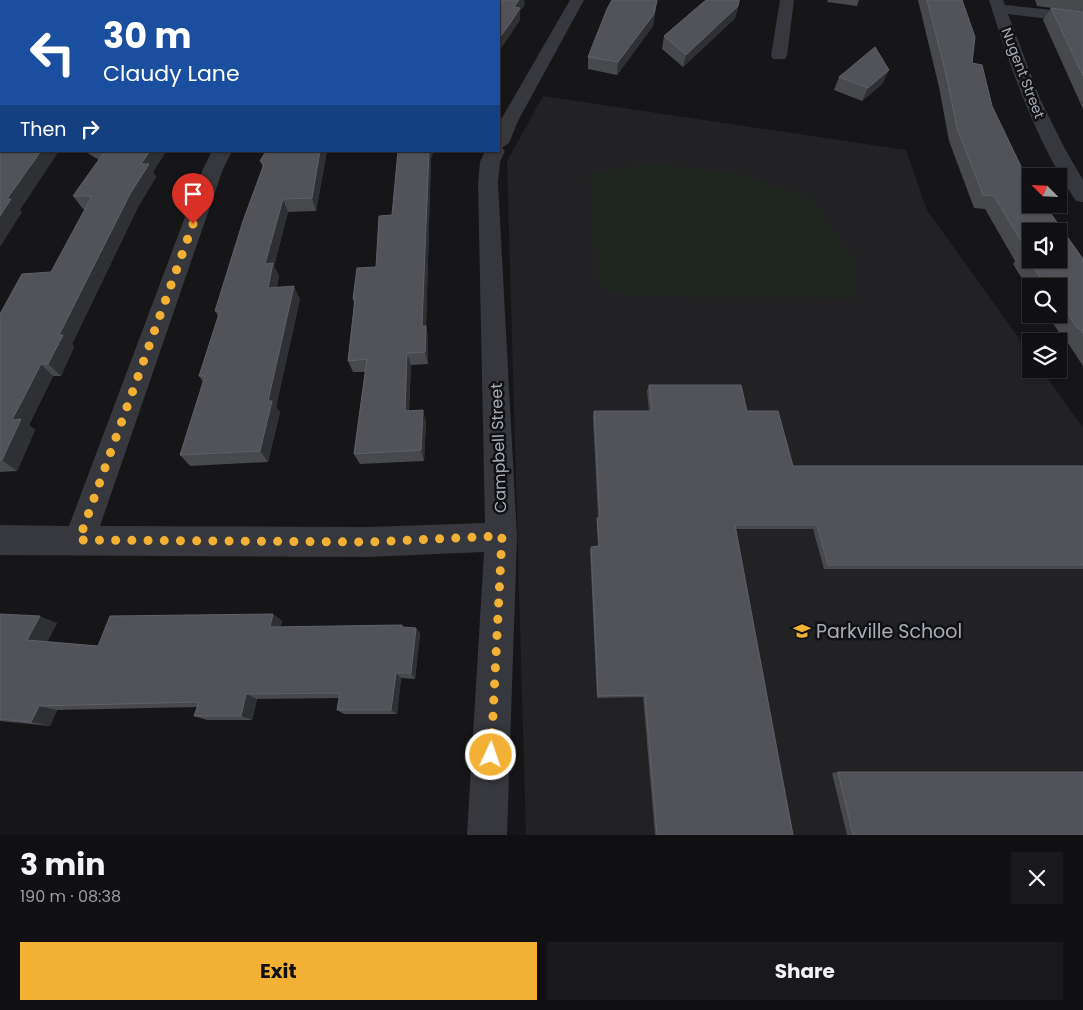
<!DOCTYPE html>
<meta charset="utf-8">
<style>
body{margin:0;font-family:Poppins,sans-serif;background:#19191b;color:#f1f3f6;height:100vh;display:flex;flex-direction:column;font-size:19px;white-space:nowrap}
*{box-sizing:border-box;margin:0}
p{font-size:16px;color:#9c9d9f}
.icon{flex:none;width:28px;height:28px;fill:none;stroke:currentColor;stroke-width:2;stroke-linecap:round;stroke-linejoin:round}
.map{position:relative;height:835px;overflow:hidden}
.details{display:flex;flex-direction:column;background:#101012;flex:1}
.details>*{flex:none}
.hud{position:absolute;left:0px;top:0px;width:500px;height:152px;box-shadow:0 1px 4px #0004,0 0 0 1px #303032;background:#1a4fa0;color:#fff;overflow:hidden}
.needle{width:32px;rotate:294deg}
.controls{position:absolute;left:1022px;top:168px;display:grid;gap:10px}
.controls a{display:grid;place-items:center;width:45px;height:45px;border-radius:0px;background:#101012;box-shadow:0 1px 4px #0004,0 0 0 1px #303032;font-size:25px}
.pin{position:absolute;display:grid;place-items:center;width:42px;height:42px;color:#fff;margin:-51px -21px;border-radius:50% 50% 50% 0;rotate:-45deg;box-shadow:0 0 5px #0007}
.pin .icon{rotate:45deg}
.me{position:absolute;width:55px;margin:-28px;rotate:3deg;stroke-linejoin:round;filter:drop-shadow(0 0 4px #0008)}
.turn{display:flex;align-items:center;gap:18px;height:105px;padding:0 20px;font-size:22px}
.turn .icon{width:65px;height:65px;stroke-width:2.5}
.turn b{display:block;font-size:35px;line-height:42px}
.then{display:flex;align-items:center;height:48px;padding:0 20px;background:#0003;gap:10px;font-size:19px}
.round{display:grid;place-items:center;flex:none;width:52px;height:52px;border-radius:0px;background:#19191b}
.summary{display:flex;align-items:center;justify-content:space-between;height:85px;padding:0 20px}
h1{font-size:30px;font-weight:700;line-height:38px}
.action{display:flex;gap:10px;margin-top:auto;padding:10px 20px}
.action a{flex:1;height:58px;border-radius:0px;background:#f2b134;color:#111;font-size:20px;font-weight:700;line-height:58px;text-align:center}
.action a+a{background:#19191b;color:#f1f3f6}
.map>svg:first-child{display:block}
</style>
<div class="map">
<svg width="1083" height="835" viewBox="0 0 1083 835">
<rect width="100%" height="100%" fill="#161618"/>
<path fill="#222225" d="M543,96L906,150L927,210L1031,355V369H1041L1083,428V835H526L507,161Z"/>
<path fill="#1e261f" d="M648,163L734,173L809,197L855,260L856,298L624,296L597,285L590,175Z"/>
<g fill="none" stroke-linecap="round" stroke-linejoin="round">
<g fill="#37383d" fill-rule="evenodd">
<path d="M570,0H584L518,121L509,143L502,148L505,151L500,162L498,183L517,537L507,835H467L484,552L368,557L0,555V525L69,526L203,169L212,151H232L223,169L100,526L368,527L485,523L478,183L480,162L485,151H499V123Z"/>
<path d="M780,0H794L787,56L785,59H773L771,56Z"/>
<path d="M989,0H1003L1005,5L1083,13V23L1008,14L1041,101L1065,149L1083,180V202L1076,201C1035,139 1011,70 989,0Z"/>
</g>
</g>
<g fill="#47494d">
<path d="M657,0L653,26L617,75L588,69V57Z"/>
<path d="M706,0H740L735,18L683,67L662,49L664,36Z"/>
<path d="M828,0H859L857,6L827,2Z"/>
<path d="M918,0H962L972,63L992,106L1028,181L1083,259V366L1066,340H1064L1047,314H1059V286H1031V290H1029L1013,264L1015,261L985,209L974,208L949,141L939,87Z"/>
<path d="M1035,0H1083V12L1037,6Z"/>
<path d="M1051,8L1083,12V109L1043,20Z"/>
<path d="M839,77L883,83L862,101L834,90Z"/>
<path d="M84,151H166L153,172L156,177L138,207L72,344L74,347L61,376H53L29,425L35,430L17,471L0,472V314L51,272L85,209H83L73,196L99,160Z"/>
<path d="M266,151H327L316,211L288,212L274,266L279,276L277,287L300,299L276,407L280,412L268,462L190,466L180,455L203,382L199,376L218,316L215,311L263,167L260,161Z"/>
<path d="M431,159L426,326L428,338V364L411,365L409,411L426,421L424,461L360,464L354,454L365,372H353L348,361L354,304L353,299L376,267L392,215Z"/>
<path d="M649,385L747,411L793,466H1083V569H824L813,529H735L793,835H655L643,697L597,698L590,551L591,547L598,546L597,523V518H598L593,417L594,411H649L647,391Z"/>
<path d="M0,614L57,623L47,642L98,646L273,614L282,621L280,627L416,628L420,634L415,679L401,678L397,714H344L337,710L339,698L257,699L252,720H207L194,716L197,707L57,710L50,726L0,721Z"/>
<path d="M838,772L1083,835H847L832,773Z"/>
</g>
<g fill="#2f3033">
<path d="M88,0H113L111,1H86Z"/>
<path d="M307,0H324L322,1H305Z"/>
<path d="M519,0H524L525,5L520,11V20L509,37L499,51V38L514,7Z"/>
<path d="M657,0L653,26L617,75L618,62Z"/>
<path d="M739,0L735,18L683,67L686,55Z"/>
<path d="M1,48V66L0,67V49Z"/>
<path d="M889,70L883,83L862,101L868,88Z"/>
<path d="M41,151H59L20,210L22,212L0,247V216L7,199Z"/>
<path d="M150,151H166L153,172L156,177L138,207L72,344L74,347L61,376L48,364L59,335L130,194L141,164Z"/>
<path d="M320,151H327L316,211L312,198Z"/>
<path d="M429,151H434L431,159L426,326L428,338V364L425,352L422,326Z"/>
<path d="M283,199L288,212L274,266L279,276L274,301L268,288L265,264Z"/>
<path d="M294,286L300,299L276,407L280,412L268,462L260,451L268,401Z"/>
<path d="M407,353L411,365L408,422L405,411Z"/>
<path d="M41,364L53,376L29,425L35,430L17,471L2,460L12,420Z"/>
<path d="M423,410L426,421L424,461L421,450Z"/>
<path d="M273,614L282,621L279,634L270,627Z"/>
<path d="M40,616L57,623L45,646L27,640Z"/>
<path d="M416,628L420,634L415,679L411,673Z"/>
<path d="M396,673L401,678L397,714L391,710Z"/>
<path d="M246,694L257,699L252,720L241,716Z"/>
<path d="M39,706L57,710L50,726L31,722Z"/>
</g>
<g fill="#525359" stroke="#5f6168" fill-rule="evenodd">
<path d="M0,0H88L86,1H1V48L0,49Z"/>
<path d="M173,0H307L305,1H172Z"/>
<path d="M395,0H519L514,7L520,8L509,25L499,38V1H394Z"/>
<path d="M612,0H657L654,14L618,62L588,57L607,9Z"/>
<path d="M706,0H739L738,6L686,55L664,36Z"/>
<path d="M927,0H962L975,37L972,63L982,65L992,106L1028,181L1031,186V204H1044L1083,259V334L1079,328H1077L1059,300V286H1049L1043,277H1040L1024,251H1027L994,196L983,195L957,128L946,74ZM1031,231H1059V259H1031Z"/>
<path d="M1051,8L1083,12V76Z"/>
<path d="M875,47L889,70L868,88L839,77Z"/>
<path d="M1,130V151H41L7,199H11L0,216V131Z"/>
<path d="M105,151H150L141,164H149L130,194L59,335H63L48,364H41L12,420L21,419L2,460H0V314L22,274L51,272L92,196H73Z"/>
<path d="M266,151H320L312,198L283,199L265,264L273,263L268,288L294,286L268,401H272L260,451L180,455L205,376H199L220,311H215L243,221L264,164L260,161Z"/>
<path d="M398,151H429L422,326H426L425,352L407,353L405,411L423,410L421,450L354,454L367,359L348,361L355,299H353L357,268L376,267L379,216L392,215Z"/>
<path d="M649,385H741L747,411H778L793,466H1083V565H828L817,525H735L793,835H657L645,695L598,696L591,547L599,546L597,518H600L594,411H652Z"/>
<path d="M0,614L40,616L27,640L98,646L110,616L273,614L270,627L402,625V627L416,628L411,673H396L391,710H337L340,693L246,694L241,716H194L199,702L39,706L31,722L0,719Z"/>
<path d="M838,772H1083V835H853Z"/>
</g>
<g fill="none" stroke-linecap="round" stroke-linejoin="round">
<path stroke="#f2b134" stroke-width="9" stroke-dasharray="0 16.2" d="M193,224L79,540L368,542L502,536L491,755"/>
</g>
<defs>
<g id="school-bare" transform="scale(1.35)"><path d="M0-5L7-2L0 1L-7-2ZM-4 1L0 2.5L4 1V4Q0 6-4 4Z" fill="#f2b134" stroke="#111113" stroke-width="2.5" paint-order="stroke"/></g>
</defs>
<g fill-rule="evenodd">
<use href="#school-bare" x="802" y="631"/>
</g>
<g text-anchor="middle" stroke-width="5" stroke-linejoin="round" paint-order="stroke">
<g font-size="14" fill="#a8adb8" stroke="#111113">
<text transform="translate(1023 73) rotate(69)" y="5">Nugent Street</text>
</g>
<g font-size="16" fill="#a8adb8" stroke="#111113">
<text transform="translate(498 448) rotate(-92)" y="6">Campbell Street</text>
</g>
<g font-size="19" fill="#a8adb8" stroke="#111113" text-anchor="start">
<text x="816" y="638">Parkville School</text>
</g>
</g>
</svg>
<div class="controls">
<a><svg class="needle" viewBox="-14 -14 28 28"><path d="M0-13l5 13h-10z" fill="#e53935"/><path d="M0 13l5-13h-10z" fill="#9c9d9f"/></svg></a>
<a><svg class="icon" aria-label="sound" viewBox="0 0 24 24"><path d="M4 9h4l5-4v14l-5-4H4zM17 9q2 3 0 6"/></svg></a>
<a><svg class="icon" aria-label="search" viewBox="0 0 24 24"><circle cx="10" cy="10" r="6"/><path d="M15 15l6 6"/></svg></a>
<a><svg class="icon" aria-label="layers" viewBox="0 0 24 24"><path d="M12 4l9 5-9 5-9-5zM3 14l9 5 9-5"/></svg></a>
</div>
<div class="pin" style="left:193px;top:224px;background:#d93025"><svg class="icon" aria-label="arrive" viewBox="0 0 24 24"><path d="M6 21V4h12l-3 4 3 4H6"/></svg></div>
<svg class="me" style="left:491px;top:755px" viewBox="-20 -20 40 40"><circle r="17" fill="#f2b134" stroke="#fff" stroke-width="3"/><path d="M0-11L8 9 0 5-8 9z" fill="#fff"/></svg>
<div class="hud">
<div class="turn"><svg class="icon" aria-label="left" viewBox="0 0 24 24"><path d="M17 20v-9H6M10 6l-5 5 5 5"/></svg><div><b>30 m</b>Claudy Lane</div></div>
<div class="then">Then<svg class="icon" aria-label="right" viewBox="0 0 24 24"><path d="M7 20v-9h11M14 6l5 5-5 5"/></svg></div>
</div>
</div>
<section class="details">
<div class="summary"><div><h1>3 min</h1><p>190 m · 08:38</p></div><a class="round"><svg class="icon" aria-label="close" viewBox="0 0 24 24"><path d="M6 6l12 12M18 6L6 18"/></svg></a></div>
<div class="action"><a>Exit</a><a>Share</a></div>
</section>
